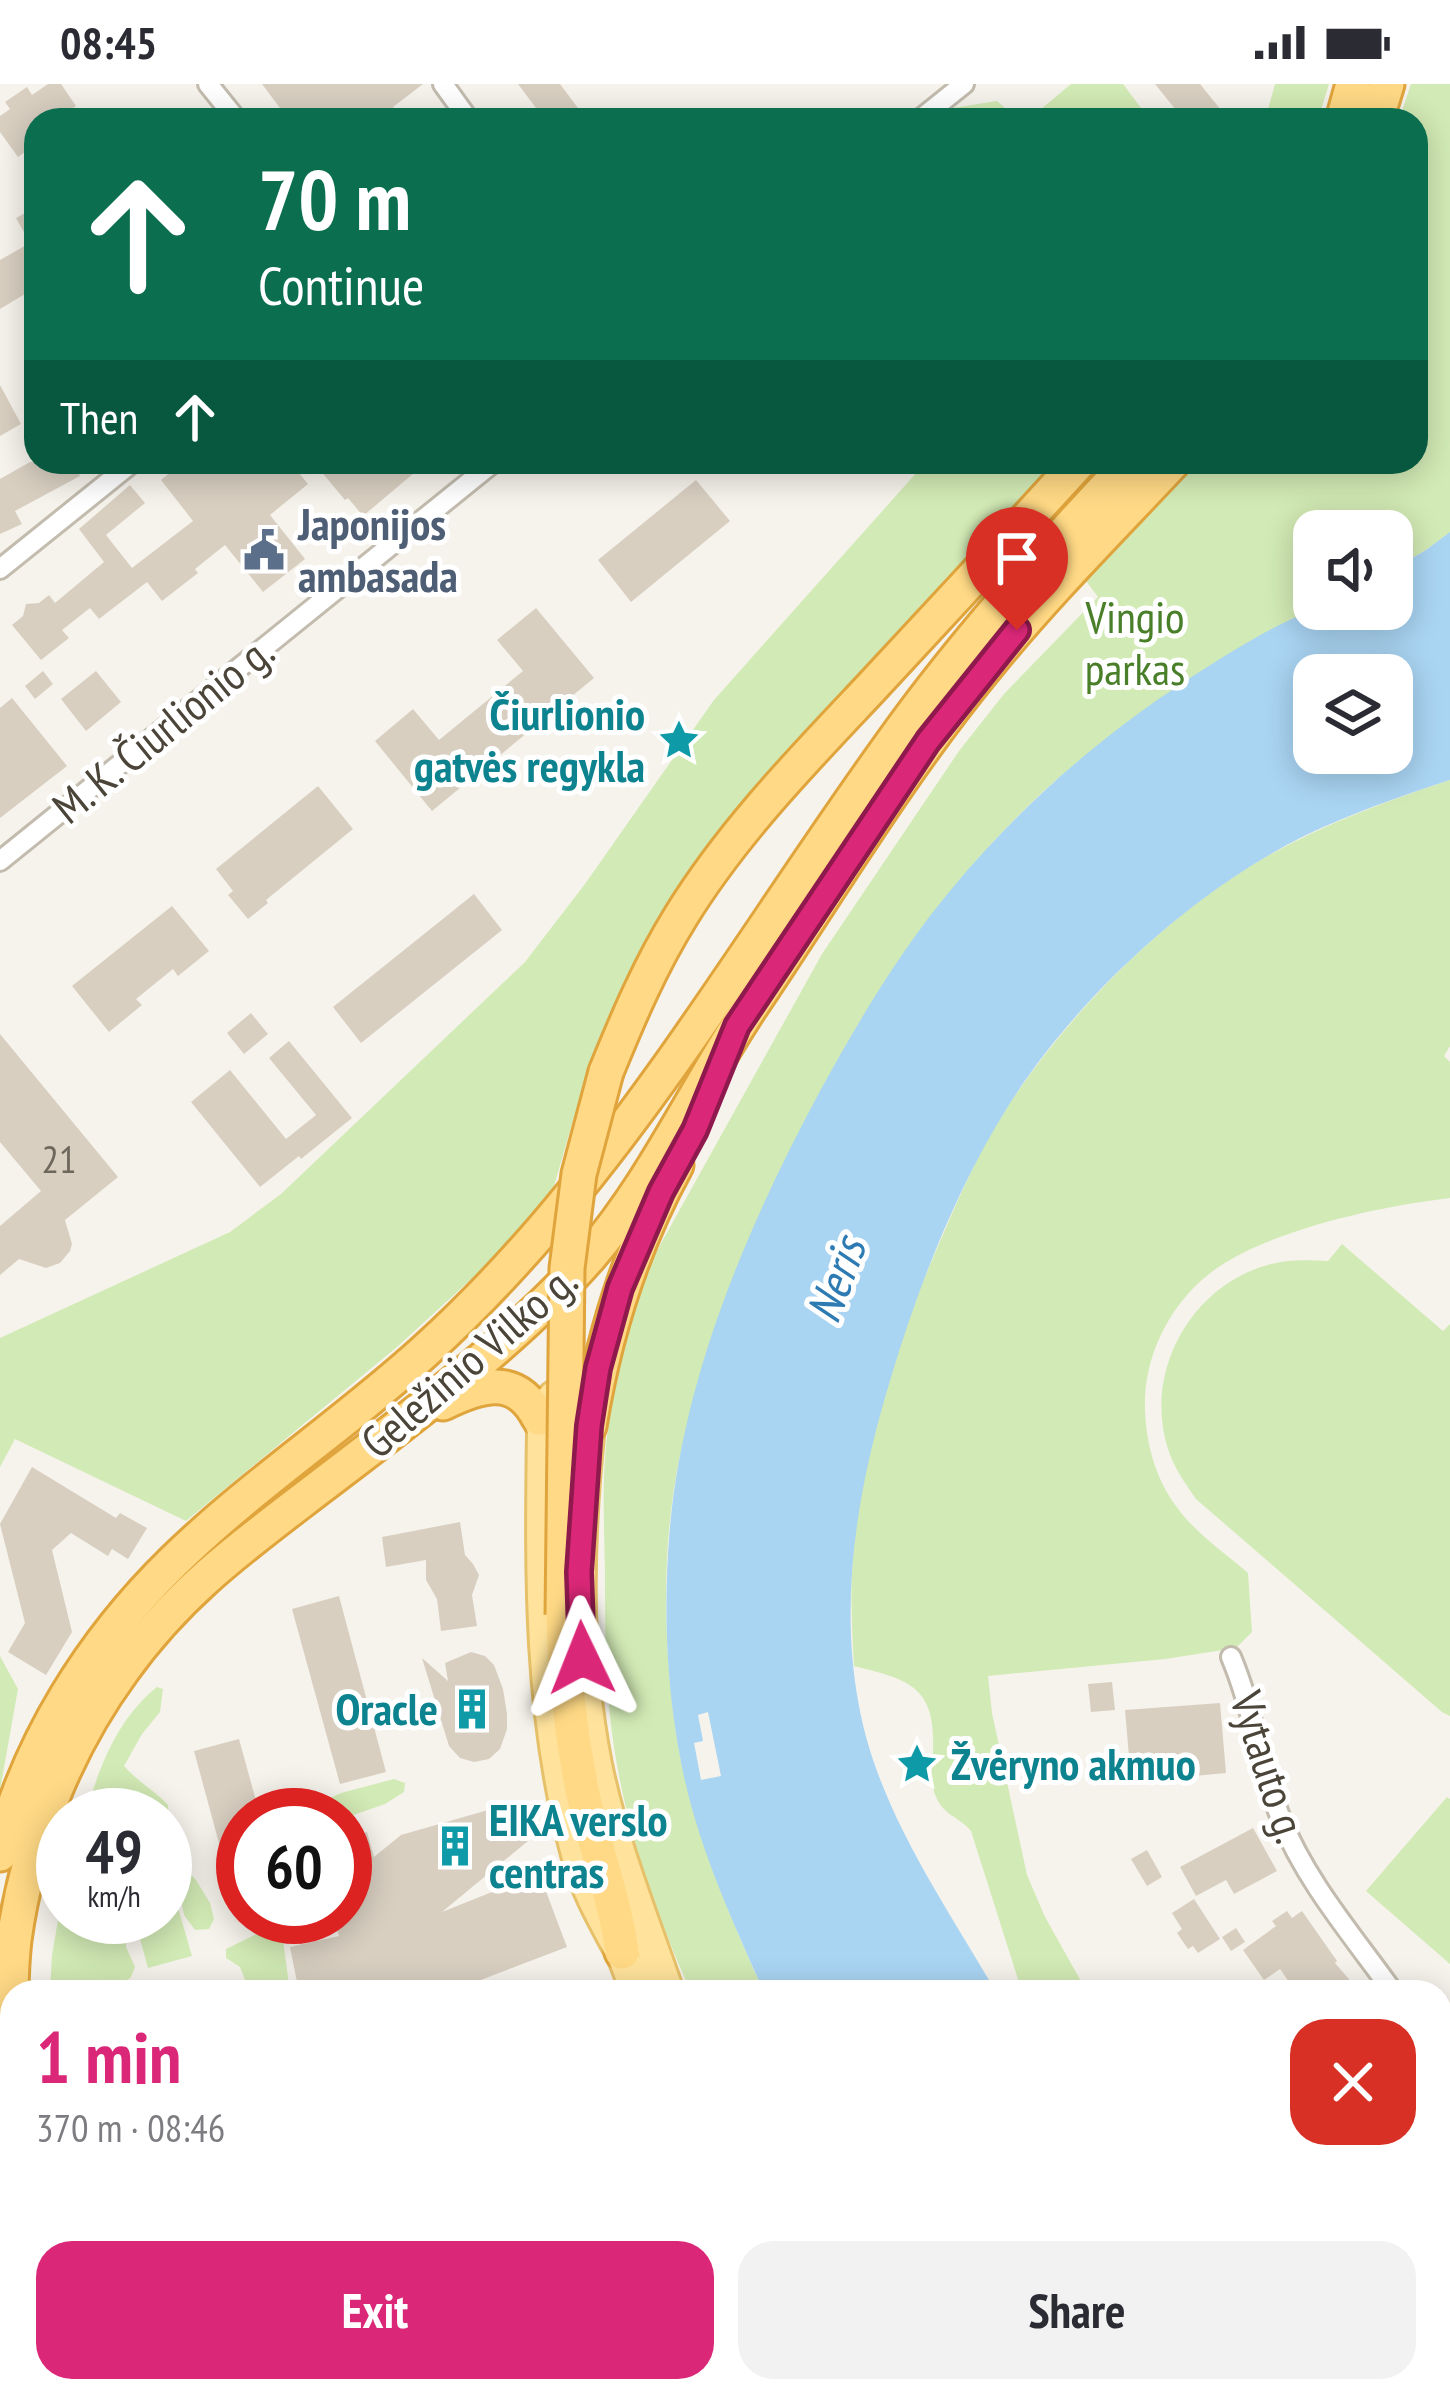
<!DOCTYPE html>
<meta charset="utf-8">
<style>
body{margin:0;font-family:"PT Sans Narrow",sans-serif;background:#f2f2f3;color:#2b2b33;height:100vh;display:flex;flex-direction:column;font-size:45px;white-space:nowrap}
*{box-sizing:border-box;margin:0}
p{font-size:39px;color:#7c7c81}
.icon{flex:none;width:66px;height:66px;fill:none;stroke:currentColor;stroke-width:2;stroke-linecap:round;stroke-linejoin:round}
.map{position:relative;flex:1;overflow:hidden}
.side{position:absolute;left:0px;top:1896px;width:1452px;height:423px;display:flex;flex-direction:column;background:#fff;border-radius:36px 36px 0 0;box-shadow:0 6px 30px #0003}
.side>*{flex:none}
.guide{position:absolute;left:24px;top:24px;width:1404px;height:366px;border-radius:36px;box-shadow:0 6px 30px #0003;background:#0b6e4f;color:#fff;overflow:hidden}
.tools{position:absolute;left:1293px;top:426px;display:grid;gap:24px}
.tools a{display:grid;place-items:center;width:120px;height:120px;border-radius:24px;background:#fff;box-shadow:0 6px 30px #0003;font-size:60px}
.speed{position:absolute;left:36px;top:1704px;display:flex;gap:24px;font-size:60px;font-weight:700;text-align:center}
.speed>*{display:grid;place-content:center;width:156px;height:156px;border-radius:50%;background:#fff;box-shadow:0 6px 30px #0003;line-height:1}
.speed small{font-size:30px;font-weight:400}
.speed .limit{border:18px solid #d22;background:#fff;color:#111}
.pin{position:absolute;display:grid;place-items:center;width:102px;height:102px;color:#fff;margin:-123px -51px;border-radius:50% 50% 50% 0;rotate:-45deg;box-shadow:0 0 12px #0007}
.pin .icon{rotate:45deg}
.me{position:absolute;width:132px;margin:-66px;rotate:358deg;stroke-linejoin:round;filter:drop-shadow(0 0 9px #0008)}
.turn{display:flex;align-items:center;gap:42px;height:252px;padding:0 36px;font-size:54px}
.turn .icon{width:156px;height:156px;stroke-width:2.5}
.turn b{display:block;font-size:84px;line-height:102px}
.then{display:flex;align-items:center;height:114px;padding:0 36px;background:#0003;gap:24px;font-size:45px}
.round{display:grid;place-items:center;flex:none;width:126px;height:126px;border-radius:36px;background:#f2f2f3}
.head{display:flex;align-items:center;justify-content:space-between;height:204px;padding:0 36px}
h1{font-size:72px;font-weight:700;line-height:90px;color:#db2777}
.cta{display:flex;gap:24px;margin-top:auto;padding:24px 36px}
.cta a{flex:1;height:138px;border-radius:36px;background:#db2777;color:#fff;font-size:48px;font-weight:700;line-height:138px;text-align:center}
.cta a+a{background:#f2f2f3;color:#2b2b33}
.status{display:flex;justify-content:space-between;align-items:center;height:84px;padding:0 60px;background:#fff;direction:ltr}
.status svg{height:33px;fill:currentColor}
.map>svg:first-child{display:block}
</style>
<div class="status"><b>08:45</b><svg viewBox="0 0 49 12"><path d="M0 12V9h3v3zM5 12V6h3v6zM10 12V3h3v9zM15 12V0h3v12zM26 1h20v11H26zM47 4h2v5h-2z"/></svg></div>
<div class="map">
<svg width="1450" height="2317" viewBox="0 0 1450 2317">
<rect width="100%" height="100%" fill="#f6f3ec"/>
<g fill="#d2eab5">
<path d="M1071,0H1123L1150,36H1028Z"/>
<path d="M1275,0H1329L1318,36H1265Z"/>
<path d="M1411,0H1450V448L1426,466L1392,486V447H1314V525C1216,575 1127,632 1045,706C933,809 852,939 786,1075C740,1170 702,1268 680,1372C662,1456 663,1549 674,1634C686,1730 724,1820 764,1908H691C656,1830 627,1748 614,1663C605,1605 605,1546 605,1488C604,1437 601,1382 610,1332C619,1277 635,1223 654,1172L822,870L959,667L1004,610L1098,513L1086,497L1198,378H1416V36H1399Z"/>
<path d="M997,17L1019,36H938L953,24Z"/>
<path d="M926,378H1061L632,895L587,988L552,1109L492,1176L397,1263L186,1437L15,1355L0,1383V1254L230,1148L281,1110L525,878L585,800L714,616Z"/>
<path d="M1450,696V962L1444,972L1450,978V1114C1382,1122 1278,1144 1220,1182C1177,1210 1147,1262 1145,1314C1144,1354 1154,1394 1179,1426C1197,1450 1225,1469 1248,1489L1252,1548L1236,1564L1165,1575L988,1592L992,1629L1027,1791L1045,1833L1087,1908H1022L971,1747C961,1734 945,1732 937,1715C929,1700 932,1684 933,1668C936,1602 910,1596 854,1582C852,1546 850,1509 853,1473C862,1361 899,1250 944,1148C963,1104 983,1059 1010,1019C1067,934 1142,856 1226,798C1294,751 1372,722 1450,696Z"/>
<path d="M1342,1160L1443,1247L1450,1240V1632L1442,1628L1196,1415C1185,1399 1174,1384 1168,1365C1143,1287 1192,1200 1271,1180C1290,1175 1309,1176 1328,1177Z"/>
<path d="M0,1572L18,1605L0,1706Z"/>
<path d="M157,1603L163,1605L160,1628L142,1650L124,1682C137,1697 154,1706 168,1721L169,1747L174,1772L196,1796L210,1819L214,1835L209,1845L195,1846L184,1831L179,1804L165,1775V1731H86C98,1684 118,1634 157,1603Z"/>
<path d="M394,1695L405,1699L404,1708L385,1720L345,1734V1731H292L341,1709Z"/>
<path d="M1447,1713L1450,1715V1880L1366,1807Z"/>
<path d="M165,1779L192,1872L148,1884L134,1833H165Z"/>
<path d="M63,1808V1833H126V1863L135,1883L131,1893L123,1900L126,1908H50L52,1871Z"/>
<path d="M271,1843L282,1848L290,1908H250L240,1883L226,1874V1865Z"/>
<path d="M1253,2307H1354L1361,2317H1260Z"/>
</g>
<g fill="#a9d4f2" fill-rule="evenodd">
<path d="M1450,448V696C1401,712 1352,729 1306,751C1191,808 1075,915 1007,1024C956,1106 920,1198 892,1290C859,1397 838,1511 859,1622C878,1726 944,1818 996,1908H764C731,1834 696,1758 681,1678C666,1602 663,1520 670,1443C684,1290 748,1141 820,1007C859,936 901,865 954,802C1019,724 1098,654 1184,598C1219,575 1272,541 1311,527C1330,520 1370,525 1392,525V486L1426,466ZM1314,591H1392V669H1314Z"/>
<path d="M1007,2307H1236L1243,2317H1014Z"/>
</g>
<path fill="#f6f3ec" d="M708,1628L721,1692L701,1696L694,1659L703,1657L698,1631Z"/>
<g fill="#d8cfc1">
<path d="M48,0H61L76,22L56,36H36V60L18,73L0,48V32L10,25L5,18L27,3L32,11Z"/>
<path d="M262,0H423L393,23L396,28L385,36H289Z"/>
<path d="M518,0H560L587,36H545Z"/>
<path d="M1155,0H1200L1229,36H1184Z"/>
<path d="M36,123V227L25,210L0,225V176L30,159L16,134Z"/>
<path d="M0,301L21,340L0,352Z"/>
<path d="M30,378H73L80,392L15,427L22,440L0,450V395Z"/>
<path d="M183,378H290L308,400L270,431L305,475L263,508L225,461L195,485L198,489L162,517L147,498L99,535L90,524L62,546L69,554L41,576L12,541L23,532L26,520L39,519L49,511L55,519L104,478L79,445L130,401L145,419L106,451L132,484L193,437L161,396Z"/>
<path d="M330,378H427L363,432L348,414L345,416L320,386Z"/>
<path d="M696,396L730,437L631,518L598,476Z"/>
<path d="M536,524L594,594L432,727L375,657L413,625L439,656L523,587L497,556Z"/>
<path d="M43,587L53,600L35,615L25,602Z"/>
<path d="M96,587L121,618L86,647L61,615Z"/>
<path d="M12,614L67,682L0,734V624Z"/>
<path d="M318,702L353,745L266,816L268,819L248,835L228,811L233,807L216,785Z"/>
<path d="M474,810L502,846L361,959L333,923Z"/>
<path d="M172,822L209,867L178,892L173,885L136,915L142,921L109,948L72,902Z"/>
<path d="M251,929L268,950L244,970L227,949Z"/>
<path d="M0,950L118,1093L65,1136L72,1160L70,1167L60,1179L46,1184L19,1175L0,1191V1142L41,1107L0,1058Z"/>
<path d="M289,957L352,1034L301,1075L299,1072L260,1103L191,1018L230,986L286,1055L316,1031L269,974Z"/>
<path d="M32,1383L116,1434L120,1429L147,1444L128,1475L112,1465L108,1472L71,1449L52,1466L72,1548L46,1591L8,1568L25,1539L0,1440Z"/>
<path d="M460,1438L465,1471L473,1480L479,1491L472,1511L477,1542L441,1547L437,1515L426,1496V1476L386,1483L382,1453Z"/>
<path d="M339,1512L386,1688L340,1700L292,1525Z"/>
<path d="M471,1568L485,1572L494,1581L503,1605L507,1630V1645L500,1665L489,1675L474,1678L460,1674L449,1662L422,1574L448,1597L445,1579Z"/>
<path d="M1112,1598L1115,1626L1091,1628L1088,1600Z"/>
<path d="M1220,1619L1226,1689L1194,1692L1193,1674L1159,1676L1161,1693L1131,1696L1125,1626Z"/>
<path d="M239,1655L260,1731H243V1828L238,1829L194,1667Z"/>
<path d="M495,1724L520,1727L528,1757L442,1828L539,1789L567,1863L460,1904L461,1908H299L290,1863L339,1852L333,1833H345V1754L367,1748L374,1773L401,1751Z"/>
<path d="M1253,1744L1277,1787L1234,1810L1226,1796L1196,1812L1180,1783Z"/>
<path d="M1147,1766L1162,1793L1147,1802L1131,1775Z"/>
<path d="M1194,1815L1220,1855L1198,1869L1193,1862L1188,1865L1177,1849L1182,1845L1172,1829Z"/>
<path d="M1287,1827L1292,1834L1302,1827L1337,1877L1335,1879L1360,1908H1296L1280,1885L1264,1896L1243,1866L1276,1842L1272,1837Z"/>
<path d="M1236,1844L1245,1858L1231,1867L1222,1853Z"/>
</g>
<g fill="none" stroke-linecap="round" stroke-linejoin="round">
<g stroke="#c2bbae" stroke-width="24">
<g id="minor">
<path d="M208,0L237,36"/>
<path d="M443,0L469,36"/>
<path d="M919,36L964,0"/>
<path d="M0,485L133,378"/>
<path d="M0,777L494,378"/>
<path d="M1231,1573C1253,1625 1260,1682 1281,1735C1306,1798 1354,1853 1393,1908"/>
<path d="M1440,1974L1450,1988"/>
<path d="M20,2317V2307"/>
</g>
</g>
<g stroke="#e6c16a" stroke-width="36">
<g id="primary">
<path d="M637,1908C631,1894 627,1879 620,1866C604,1836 587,1807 578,1774C539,1631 541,1493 543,1347L539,1334C559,1294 578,1305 589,1342C577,1454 574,1569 596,1681C612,1758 642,1833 668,1908"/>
<path d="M896,2307L903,2317"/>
</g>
</g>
<g stroke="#e0a43c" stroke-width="39">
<g id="trunk">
<path d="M1343,36L1353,0"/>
<path d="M1376,36L1387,0"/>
<path d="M606,988C628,934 650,882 681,832C732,749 802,677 868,607C939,531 1009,455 1079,378"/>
<path d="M443,1319C480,1301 516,1289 539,1334"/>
<path d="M589,1342C604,1250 631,1163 676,1081"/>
<path d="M563,1531C564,1593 571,1654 584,1715C596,1767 615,1816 622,1868"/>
<path d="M0,1770C28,1659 92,1557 174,1477C252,1401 345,1340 425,1267C468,1228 508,1186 545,1143C681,984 787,801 911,633C978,543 1053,460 1130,378"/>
<path d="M12,1957C11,1924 10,1890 14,1856C27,1761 65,1665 122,1587C179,1507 244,1461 321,1402C410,1334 514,1258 589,1173C655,1097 697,1002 753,919C830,805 901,685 989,579C1047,508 1111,444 1173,378"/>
<path d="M0,2099L12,2145"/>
<path d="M100,2307L107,2317"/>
<path d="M167,2307L177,2317"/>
</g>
</g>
<use href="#minor" stroke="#fff" stroke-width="18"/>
<use href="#primary" stroke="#ffe39c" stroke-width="30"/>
<use href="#trunk" stroke="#ffd985" stroke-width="33"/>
<g stroke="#e0a43c" stroke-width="39" stroke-linecap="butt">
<path id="trunk-bridge" d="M563,1531L567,1184L579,1090L606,988"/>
</g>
<use href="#trunk-bridge" stroke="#ffd985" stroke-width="33"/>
</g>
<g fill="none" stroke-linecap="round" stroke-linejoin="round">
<g stroke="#8e194d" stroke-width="30">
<path id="route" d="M582,1574L579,1488L589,1342L598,1284L620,1204L661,1108L695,1046L737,942L928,657L1017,546"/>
</g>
<use href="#route" stroke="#db2777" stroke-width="21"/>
</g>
<defs>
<g id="civic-bare" transform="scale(3.24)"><path d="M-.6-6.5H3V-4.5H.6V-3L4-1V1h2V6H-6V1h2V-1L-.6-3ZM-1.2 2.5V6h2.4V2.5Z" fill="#5c6f8a" stroke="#fff" stroke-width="2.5" paint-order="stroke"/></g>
<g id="sight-bare" transform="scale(3.24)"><path d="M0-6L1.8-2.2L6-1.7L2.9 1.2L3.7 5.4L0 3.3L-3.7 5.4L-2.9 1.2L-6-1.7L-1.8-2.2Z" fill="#0f9aa8" stroke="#fff" stroke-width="2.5" paint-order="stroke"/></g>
<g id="building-bare" transform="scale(3.24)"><path d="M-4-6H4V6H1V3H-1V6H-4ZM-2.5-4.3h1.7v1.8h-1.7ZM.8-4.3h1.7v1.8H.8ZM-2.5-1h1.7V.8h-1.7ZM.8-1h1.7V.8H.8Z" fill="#0f9aa8" stroke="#fff" stroke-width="2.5" paint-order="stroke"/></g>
</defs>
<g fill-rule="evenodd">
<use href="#civic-bare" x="264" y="466"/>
<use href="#sight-bare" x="679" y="656"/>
<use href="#building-bare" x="472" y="1625"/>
<use href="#sight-bare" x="917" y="1680"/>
<use href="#building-bare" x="455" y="1762"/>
</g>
<g text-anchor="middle" stroke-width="10" stroke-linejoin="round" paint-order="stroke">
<g font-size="39" fill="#6e675b">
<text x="59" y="1089">21</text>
</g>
<g font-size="45" font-weight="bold" fill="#4e5e75" stroke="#fff" text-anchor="start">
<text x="298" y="456">Japonijos<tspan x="298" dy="52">ambasada</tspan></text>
</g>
<g font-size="45" fill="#4a7f2a" stroke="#fff">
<text x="1135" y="549">Vingio<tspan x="1135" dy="52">parkas</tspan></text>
</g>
<g font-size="45" font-weight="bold" fill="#0d838f" stroke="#fff" text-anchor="end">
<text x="645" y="646">Čiurlionio<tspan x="645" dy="52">gatvės regykla</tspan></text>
<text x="438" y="1641">Oracle</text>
<text x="951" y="1696" text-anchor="start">Žvėryno akmuo</text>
<text x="489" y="1752" text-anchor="start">EIKA verslo<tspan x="489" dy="52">centras</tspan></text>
</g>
<g font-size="45" fill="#4b4439" stroke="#fff">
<text transform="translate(163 645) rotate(-39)" y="16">M. K. Čiurlionio g.</text>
<text transform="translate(469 1277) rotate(-41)" y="16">Geležinio Vilko g.</text>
<text transform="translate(1269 1683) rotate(72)" y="16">Vytauto g.</text>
</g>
<g font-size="48" font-style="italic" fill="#2e7ab2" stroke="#fff">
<text transform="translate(836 1196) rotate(-70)" y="17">Neris</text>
</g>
</g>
</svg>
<div class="tools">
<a><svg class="icon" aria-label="sound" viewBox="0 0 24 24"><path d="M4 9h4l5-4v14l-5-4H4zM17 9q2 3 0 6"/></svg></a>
<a><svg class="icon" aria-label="layers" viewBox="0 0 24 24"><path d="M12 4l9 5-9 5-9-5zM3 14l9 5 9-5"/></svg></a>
</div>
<div class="speed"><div>49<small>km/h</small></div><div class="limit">60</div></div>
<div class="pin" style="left:1017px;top:546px;background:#d93025"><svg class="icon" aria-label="arrive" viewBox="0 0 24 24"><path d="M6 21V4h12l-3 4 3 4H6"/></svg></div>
<svg class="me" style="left:582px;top:1574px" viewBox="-20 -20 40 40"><path d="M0-17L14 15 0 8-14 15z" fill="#db2777" stroke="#fff" stroke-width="4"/></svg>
<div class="guide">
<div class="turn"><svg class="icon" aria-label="ahead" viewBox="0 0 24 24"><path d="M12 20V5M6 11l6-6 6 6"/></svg><div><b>70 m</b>Continue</div></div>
<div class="then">Then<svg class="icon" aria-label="ahead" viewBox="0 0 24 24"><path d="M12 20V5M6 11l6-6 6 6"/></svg></div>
</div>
<section class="side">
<div class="head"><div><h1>1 min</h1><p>370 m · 08:46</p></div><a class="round" style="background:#d93025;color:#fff"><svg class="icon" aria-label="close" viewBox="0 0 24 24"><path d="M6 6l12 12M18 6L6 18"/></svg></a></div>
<div class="cta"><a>Exit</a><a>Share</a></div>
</section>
</div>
